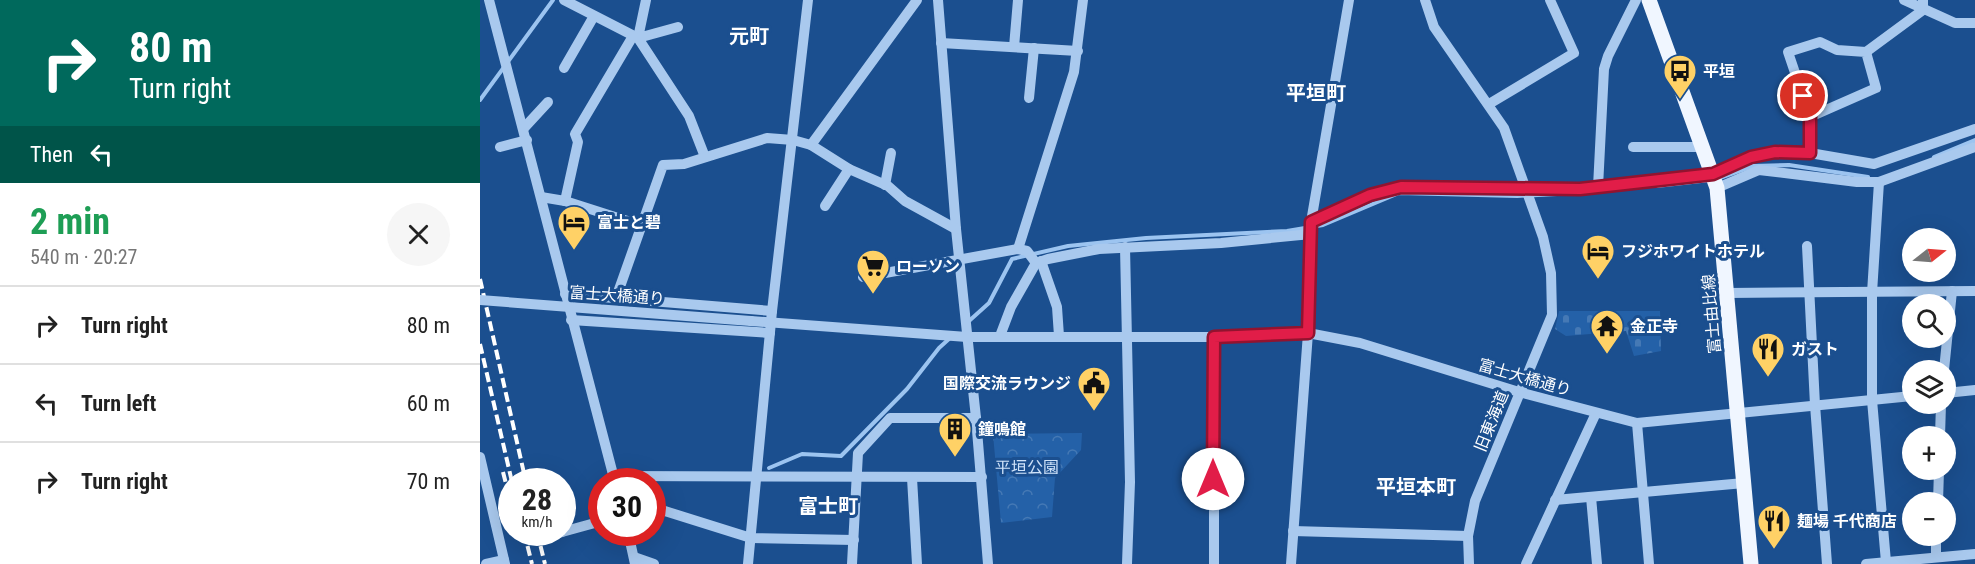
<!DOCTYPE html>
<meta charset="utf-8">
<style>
body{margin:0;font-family:"Roboto Condensed","Noto Sans JP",sans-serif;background:#f6f6f6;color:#222;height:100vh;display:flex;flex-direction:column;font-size:22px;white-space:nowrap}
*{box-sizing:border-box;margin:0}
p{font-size:20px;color:#767676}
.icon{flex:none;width:33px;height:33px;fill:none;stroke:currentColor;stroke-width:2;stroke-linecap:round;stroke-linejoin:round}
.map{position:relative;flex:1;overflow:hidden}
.side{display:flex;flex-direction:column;background:#fff;width:480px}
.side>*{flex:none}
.hud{background:#00695c;color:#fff;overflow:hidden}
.needle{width:39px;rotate:73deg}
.controls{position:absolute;left:1422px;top:228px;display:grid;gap:12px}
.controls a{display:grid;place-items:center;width:54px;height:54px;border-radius:50%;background:#fff;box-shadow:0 6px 24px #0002;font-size:30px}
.speed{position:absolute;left:18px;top:468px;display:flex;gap:12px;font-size:30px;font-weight:700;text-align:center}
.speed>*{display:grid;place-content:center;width:78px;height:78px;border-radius:50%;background:#fff;box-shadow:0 6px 24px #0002;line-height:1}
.speed small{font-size:15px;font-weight:400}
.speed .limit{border:9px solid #d22;background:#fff;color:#111}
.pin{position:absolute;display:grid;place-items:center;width:51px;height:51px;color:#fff;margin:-26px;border:3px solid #fff;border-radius:50%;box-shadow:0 2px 6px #0007}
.me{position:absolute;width:66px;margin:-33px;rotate:0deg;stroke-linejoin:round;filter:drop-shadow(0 0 4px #0008)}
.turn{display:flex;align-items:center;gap:21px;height:126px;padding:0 30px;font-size:27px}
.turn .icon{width:78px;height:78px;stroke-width:2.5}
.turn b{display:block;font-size:42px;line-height:51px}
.then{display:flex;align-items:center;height:57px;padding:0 30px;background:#0003;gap:12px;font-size:22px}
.round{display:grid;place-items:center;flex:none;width:63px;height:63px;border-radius:32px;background:#f6f6f6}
.overview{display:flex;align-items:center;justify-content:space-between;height:102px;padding:0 30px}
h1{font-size:36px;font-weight:700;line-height:45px;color:#1e9e55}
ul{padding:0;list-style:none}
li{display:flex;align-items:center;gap:18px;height:78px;padding:0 30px;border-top:2px solid #e0e0e0}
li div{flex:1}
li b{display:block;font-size:22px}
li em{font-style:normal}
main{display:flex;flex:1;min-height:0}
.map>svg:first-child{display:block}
</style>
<main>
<section class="side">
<div class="hud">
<div class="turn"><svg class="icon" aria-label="right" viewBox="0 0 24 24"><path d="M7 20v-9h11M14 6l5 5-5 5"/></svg><div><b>80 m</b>Turn right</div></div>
<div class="then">Then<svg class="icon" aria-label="left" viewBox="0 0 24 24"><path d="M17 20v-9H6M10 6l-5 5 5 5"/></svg></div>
</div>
<div class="overview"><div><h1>2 min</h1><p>540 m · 20:27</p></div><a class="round"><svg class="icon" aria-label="close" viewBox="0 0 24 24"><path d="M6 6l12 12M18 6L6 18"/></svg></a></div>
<ul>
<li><svg class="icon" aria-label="right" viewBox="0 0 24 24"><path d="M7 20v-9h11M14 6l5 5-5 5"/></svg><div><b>Turn right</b></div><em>80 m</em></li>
<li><svg class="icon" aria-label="left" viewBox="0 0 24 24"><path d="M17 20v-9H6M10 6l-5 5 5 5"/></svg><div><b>Turn left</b></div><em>60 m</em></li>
<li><svg class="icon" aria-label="right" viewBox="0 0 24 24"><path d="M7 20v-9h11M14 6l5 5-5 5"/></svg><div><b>Turn right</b></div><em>70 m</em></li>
</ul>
</section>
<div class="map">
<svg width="1495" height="564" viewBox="0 0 1495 564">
<defs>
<pattern id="cemetery-stones" width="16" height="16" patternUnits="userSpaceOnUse" patternTransform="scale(1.5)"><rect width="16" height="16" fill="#2461a8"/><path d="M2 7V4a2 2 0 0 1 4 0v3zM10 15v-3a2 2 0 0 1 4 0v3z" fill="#4579b5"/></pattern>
<pattern id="park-crowns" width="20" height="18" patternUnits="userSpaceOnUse" patternTransform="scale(1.5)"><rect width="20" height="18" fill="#2461a8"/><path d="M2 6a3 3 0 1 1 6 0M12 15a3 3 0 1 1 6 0" fill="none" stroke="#4579b5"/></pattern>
</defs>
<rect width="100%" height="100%" fill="#1b4f8f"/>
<path fill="url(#cemetery-stones)" d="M1079,311H1180L1181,351L1154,356L1146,331L1086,336L1075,329Z"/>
<path fill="url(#park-crowns)" d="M602,433L601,450L575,478L572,517L521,523L513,434Z"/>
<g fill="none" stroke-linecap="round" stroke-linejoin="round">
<g stroke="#9cc4f0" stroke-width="4">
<path d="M0,100L73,0"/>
<path d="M1454,157L1495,140"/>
<path d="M1237,179L1273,166L1309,165L1388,177"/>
<path d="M1177,186L1230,180"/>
<path d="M489,321L509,303L532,259L588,246L666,238L807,231L843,225L919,193L1037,196L1077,194"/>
<path d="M289,468L322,454L361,456L427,389L459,348L470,338"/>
</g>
<g stroke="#a9c9ee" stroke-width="10">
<path d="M9,0L135,482"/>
<path d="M84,0L158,38L209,116L225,157"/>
<path d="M166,0L158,38L198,27"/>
<path d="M458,0L476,229L496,418L508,564"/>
<path d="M945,0L954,27L1024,128L1063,237L1071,273L1072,315L995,501L988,536L989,564"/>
<path d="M1424,0L1475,23H1495"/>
<path d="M461,43L598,51"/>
<path d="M534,47L538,0"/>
<path d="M1386,52L1443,10V0"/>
<path d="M84,68L114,16"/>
<path d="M549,98L554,48"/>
<path d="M1009,104L1094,53L1070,0"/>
<path d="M44,128L68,102"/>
<path d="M331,145L369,169L408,186L425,201L476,229"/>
<path d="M20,147L47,140"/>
<path d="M1153,147H1223"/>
<path d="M1330,153V117L1308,52L1340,42L1357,50L1386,52L1396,88L1330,117"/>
<path d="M1399,182L1392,293V400L1406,562"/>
<path d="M405,185L411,153"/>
<path d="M1118,187L1124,69L1128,56L1156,0"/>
<path d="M1237,188L1279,170L1377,182H1399L1495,147"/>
<path d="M61,197L85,201L160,225"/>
<path d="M85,201L98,142L95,134L153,36"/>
<path d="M345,206L369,169"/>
<path d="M831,222L890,195L921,187L1100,189L1233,174L1271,157L1295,152L1330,153L1394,164L1495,129"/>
<path d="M1327,246L1335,405L1347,564"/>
<path d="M645,247L650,482L647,564"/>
<path d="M538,249L594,72L603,0"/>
<path d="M561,261L577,307L579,336"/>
<path d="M383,277L538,249L547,251L556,263"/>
<path d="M1247,293L1495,291"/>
<path d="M85,294L292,311"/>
<path d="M136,298L183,165L204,164L287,138L313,140L331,145L437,0"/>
<path d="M91,320L290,333"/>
<path d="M271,321L487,337H734L828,333L880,343L1039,392L1157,423L1432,396"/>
<path d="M520,336L531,307L556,263L568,259L619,249L741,243L831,234"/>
<path d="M734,337V564"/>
<path d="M1464,370L1472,291"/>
<path d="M1466,393L1495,390"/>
<path d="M1157,423L1169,564"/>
<path d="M1460,436L1461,404"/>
<path d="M0,457L25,564"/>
<path d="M134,476L502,477"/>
<path d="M432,478L437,564"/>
<path d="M1111,497L1117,564"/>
<path d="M1075,500L1264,483"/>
<path d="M1458,502L1459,470"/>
<path d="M172,507L271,538L374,540"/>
<path d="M813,531L988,536"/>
<path d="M82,532L122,521"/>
<path d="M148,532L155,564"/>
<path d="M70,536L82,532"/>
<path d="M154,557L174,564"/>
<path d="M1456,557V536"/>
<path d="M6,564L24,560"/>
<path d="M268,564L292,311L328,0"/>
<path d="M372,564L378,453L410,418H496"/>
<path d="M811,564L828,333L831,222L869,0"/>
<path d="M1046,564L1116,413"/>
<path d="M1386,564L1495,554"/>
</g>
<path stroke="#f0f6ff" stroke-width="15" d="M1169,0L1237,188L1271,564"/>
<g stroke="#fff" stroke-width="4" stroke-dasharray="10 4.5" stroke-linecap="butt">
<path d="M0,279L46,482"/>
<path d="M0,344L32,482"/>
<path d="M23,472L32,507"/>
<path d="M44,532L52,564"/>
<path d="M57,532L65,564"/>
</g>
<path stroke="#a9c9ee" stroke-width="10" d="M0,300L271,321"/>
</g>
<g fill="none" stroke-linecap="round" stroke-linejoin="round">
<g stroke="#92132f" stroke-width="15">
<path id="route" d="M733,479L734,337L828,333L831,222L890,195L921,187L1100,189L1233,174L1271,157L1295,152L1330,153V117L1323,96"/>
</g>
<use href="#route" stroke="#e11d48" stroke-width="10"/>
</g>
<defs>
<g id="bus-pin" transform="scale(1.725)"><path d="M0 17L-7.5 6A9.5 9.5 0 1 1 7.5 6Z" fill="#ffd166" stroke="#1b4f8f"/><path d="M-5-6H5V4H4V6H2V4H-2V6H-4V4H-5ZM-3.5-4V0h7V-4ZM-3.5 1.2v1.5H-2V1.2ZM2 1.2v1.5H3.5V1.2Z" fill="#111"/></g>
<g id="hotel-pin" transform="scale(1.725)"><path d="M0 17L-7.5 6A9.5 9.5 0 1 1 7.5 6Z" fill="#ffd166" stroke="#1b4f8f"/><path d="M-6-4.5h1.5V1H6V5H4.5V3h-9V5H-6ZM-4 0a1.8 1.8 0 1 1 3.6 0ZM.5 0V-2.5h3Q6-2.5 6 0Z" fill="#111"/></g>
<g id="supermarket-pin" transform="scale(1.725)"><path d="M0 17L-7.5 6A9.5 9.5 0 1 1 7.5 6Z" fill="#ffd166" stroke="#1b4f8f"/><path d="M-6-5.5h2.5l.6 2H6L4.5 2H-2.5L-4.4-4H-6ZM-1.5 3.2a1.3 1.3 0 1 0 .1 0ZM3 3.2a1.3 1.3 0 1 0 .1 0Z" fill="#111"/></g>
<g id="temple-pin" transform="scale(1.725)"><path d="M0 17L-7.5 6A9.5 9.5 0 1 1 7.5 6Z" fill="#ffd166" stroke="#1b4f8f"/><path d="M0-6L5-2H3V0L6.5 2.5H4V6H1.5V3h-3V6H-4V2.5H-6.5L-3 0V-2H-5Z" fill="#111"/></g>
<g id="restaurant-pin" transform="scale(1.725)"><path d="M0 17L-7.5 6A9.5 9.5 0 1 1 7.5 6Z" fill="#ffd166" stroke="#1b4f8f"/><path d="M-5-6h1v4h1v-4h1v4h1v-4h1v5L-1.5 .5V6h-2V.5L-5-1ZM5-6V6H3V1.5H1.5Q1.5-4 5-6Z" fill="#111"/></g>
<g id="civic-pin" transform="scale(1.725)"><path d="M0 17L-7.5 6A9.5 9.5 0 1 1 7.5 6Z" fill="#ffd166" stroke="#1b4f8f"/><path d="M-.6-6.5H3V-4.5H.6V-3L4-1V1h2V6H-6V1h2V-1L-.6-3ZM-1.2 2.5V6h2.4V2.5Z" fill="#111"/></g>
<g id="building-pin" transform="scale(1.725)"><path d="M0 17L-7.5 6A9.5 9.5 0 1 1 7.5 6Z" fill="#ffd166" stroke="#1b4f8f"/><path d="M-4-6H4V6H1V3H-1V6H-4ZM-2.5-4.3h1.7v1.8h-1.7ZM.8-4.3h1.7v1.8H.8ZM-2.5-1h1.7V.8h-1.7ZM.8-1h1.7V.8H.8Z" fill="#111"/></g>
</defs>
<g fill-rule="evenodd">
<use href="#bus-pin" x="1200" y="71"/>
<use href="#hotel-pin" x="94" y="222"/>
<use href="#hotel-pin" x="1118" y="251"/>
<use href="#supermarket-pin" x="393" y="266"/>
<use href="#temple-pin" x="1127" y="326"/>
<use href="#restaurant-pin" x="1288" y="349"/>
<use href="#civic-pin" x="614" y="383"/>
<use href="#building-pin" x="475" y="429"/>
<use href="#restaurant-pin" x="1294" y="521"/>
</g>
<g text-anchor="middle" stroke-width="6" stroke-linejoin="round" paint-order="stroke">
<g font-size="16" font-weight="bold" fill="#fff" stroke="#1b4f8f" text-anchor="start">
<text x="1223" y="77">平垣</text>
<text x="117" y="228">富士と碧</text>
<text x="1141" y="257">フジホワイトホテル</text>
<text x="416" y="272">ローソン</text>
<text x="1150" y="332">金正寺</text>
<text x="1311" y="355">ガスト</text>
<text x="591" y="389" text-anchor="end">国際交流ラウンジ</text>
<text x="498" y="435">鐘鳴館</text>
<text x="1317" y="527">麺場 千代商店</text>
</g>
<g font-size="16" fill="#fff" stroke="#1b4f8f">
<text transform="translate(137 295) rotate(4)" y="6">富士大橋通り</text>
<text transform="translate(1231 314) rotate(-95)" y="6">富士由比線</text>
<text transform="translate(1045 377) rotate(16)" y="6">富士大橋通り</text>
<text transform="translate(1011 421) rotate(-68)" y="6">旧東海道</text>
</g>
<g font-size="16" fill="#cfe3fa" stroke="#1b4f8f">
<text x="547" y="473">平垣公園</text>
</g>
<g font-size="20" font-weight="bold" fill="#fff" stroke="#1b4f8f">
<text x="269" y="43">元町</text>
<text x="836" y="100">平垣町</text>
<text x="936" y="494">平垣本町</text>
<text x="348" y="513">富士町</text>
</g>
</g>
</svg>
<div class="controls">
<a><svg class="needle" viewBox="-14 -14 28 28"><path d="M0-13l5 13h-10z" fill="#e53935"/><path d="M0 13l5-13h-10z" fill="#767676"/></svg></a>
<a><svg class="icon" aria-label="search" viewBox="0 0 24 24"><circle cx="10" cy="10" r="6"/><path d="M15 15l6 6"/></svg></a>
<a><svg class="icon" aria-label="layers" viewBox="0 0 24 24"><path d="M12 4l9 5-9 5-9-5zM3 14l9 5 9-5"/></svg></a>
<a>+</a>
<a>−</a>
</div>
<div class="speed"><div>28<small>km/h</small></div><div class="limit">30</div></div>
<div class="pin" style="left:1323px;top:96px;background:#d93025"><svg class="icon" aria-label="arrive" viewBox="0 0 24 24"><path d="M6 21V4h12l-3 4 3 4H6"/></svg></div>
<svg class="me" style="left:733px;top:479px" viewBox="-20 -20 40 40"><circle r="19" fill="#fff"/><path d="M0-13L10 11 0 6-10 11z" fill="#e11d48"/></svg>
</div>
</main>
